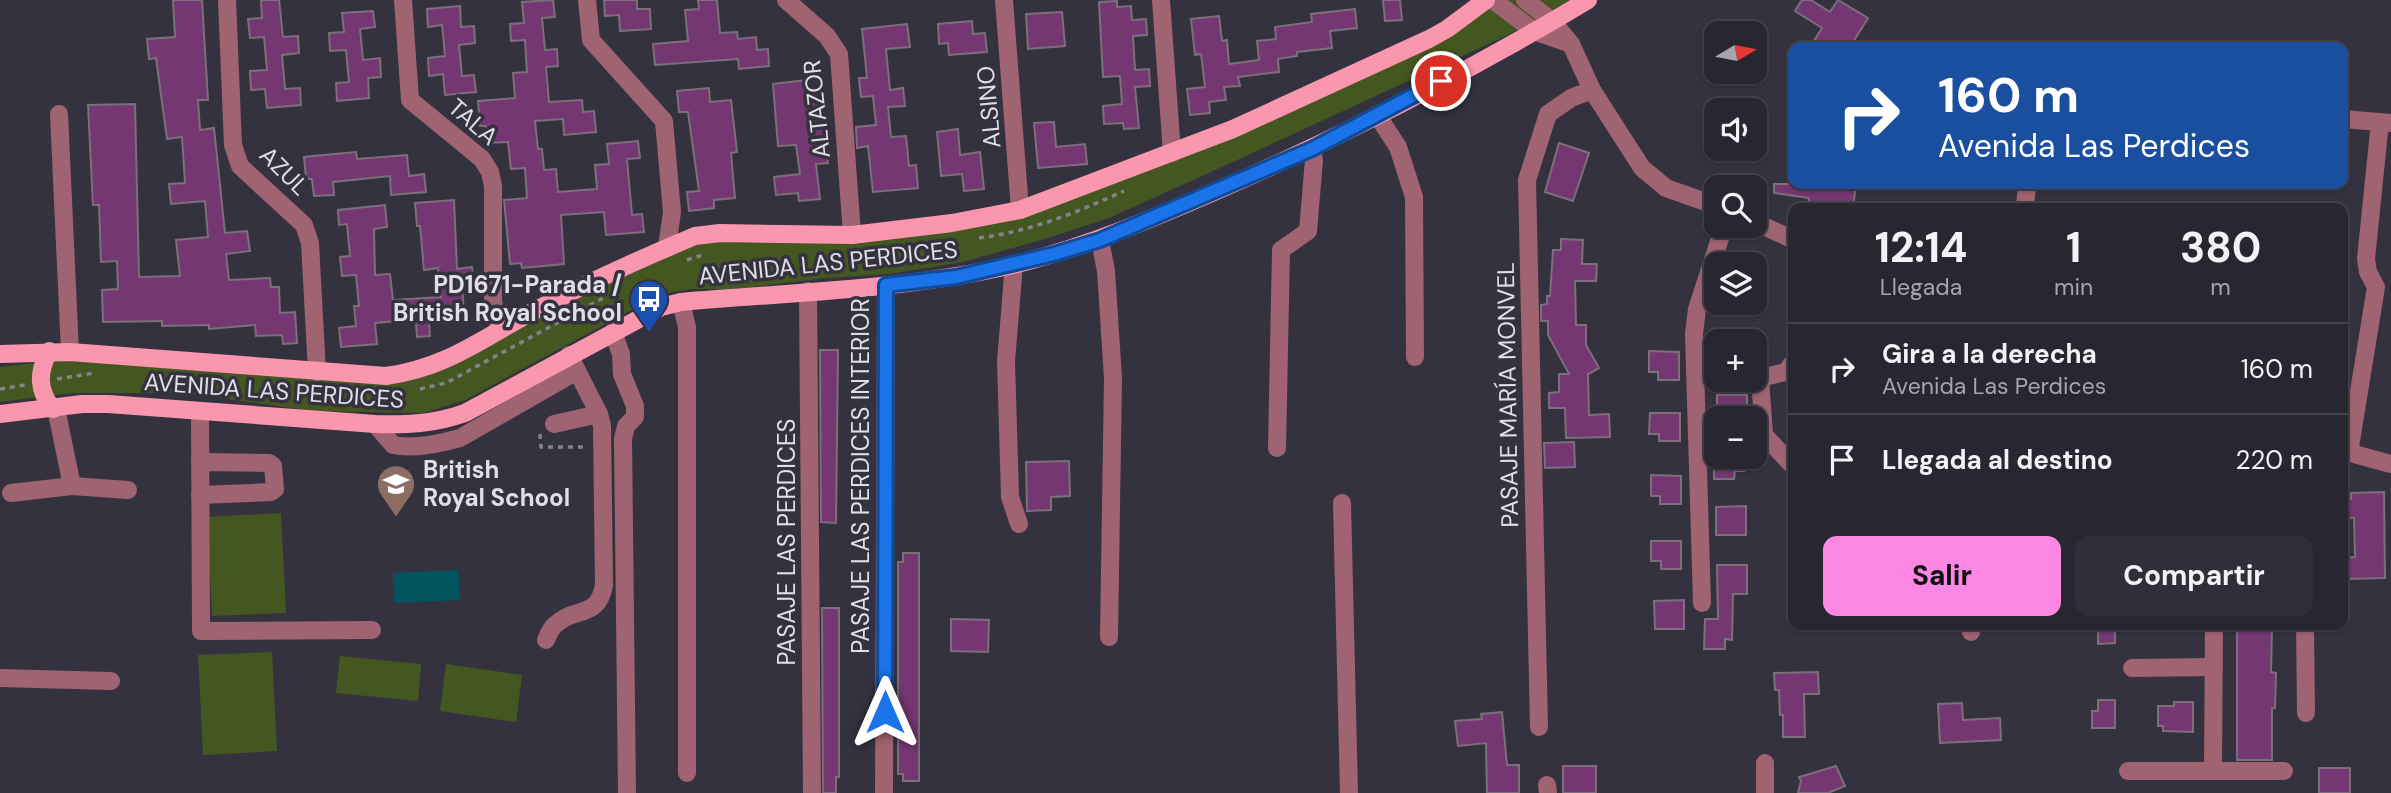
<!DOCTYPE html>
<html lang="es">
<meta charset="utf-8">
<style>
body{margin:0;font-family:"DM Sans",sans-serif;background:#302e38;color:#f1f3f6;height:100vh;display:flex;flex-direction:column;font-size:26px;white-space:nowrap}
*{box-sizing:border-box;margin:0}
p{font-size:23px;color:#a5a5ab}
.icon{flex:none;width:38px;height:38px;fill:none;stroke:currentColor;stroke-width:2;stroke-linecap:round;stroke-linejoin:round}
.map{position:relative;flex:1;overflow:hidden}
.sheet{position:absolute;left:1788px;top:203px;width:560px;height:427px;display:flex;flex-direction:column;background:#282630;border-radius:14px;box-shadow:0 2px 5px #0004,0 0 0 2px #44434c}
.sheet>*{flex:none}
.top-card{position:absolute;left:1788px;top:42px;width:560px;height:147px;border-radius:14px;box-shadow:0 2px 5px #0004,0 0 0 2px #44434c;background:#1a4fa0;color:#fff;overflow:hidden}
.needle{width:46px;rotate:80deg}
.tools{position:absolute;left:1704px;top:21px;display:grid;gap:14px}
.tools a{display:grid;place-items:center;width:63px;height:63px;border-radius:14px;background:#282630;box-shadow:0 2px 5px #0004,0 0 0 2px #44434c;font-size:35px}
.pin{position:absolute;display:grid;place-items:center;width:60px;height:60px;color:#fff;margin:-30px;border:4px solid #fff;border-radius:50%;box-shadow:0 2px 7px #0007}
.me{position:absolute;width:77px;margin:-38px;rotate:0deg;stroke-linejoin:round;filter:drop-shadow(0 0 5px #0008)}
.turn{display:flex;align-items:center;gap:24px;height:147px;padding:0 35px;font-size:32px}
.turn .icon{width:91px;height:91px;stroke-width:2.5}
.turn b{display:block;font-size:49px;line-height:60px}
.eta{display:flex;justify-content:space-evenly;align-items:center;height:119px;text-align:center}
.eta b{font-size:42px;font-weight:700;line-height:49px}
.primary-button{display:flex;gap:14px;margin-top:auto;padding:14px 35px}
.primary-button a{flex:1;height:80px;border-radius:14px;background:#fc86e4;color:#111;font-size:28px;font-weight:700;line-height:80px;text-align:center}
.primary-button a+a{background:#302e38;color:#f1f3f6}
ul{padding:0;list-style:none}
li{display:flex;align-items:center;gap:21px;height:91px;padding:0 35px;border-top:2px solid #44434c}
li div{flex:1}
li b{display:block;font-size:26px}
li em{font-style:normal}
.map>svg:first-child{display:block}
</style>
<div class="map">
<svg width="2391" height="793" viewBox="0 0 2391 793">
<rect width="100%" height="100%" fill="#353240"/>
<g fill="#455721">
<path d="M1493,0H1576L1508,35L1222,167L1109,218L1048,238L963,262L889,274L826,278L734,289H691L661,294L465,400L424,413L313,411L183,393H72L0,402V367L78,358L404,380L454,366L523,326L674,252L716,239L859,241L1002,223L1222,143L1435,42Z"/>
<path d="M281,513L286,613L212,616L207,517Z"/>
<path d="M272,652L277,751L203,755L198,655Z"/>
<path d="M340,656L421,664L418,701L336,693Z"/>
<path d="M446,664L522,675L516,722L440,711Z"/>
</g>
<path fill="#00555f" d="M458,570L460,600L394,603L393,573Z"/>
<g fill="#743772" stroke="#7c6e7a" stroke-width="2">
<path d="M173,0H202L208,100H198L200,130L214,128L225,233L247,231L250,251L226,254L229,280L270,278L271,287H279L280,313L295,312L297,343L283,344L282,335L256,336L255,325L209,329V325L162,326V321L103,322L102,290L118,289L117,261L101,262L99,205H93L88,105L135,104L139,277L180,276L176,240L208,237L205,201L171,204L169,184L185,183L182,137L167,139L156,58L149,59L147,39L175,37Z"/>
<path d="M261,0H279L283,37L298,36L299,53L282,55L285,89L300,88L301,105L267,108L265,89L251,90L250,71L267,70L264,37L250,38L248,19L262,18Z"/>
<path d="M553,0L555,17L542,18L545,50L557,49L558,66L546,67L549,102L582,100L583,112L594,111L596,132L564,135L563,119L535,121L538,149H542L544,170L556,169L558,192L597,189L595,165L609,164L607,144L638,141L640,158L627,159L632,215L642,214L644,232L606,235L604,212L561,215L564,264L522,268L521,263L510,264L504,200L527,198L525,168L511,169L508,142L488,143L486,126H480L478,101L515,98L513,73L527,72L525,40L511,41L510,24L524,23L522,2Z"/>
<path d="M604,0H637V9H650L651,29L620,31L619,15L605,16Z"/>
<path d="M698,0H717L720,33L737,32L738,39L756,37L757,50L768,49L769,66L739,69L738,59L655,65L653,44L688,41L685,10L699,9Z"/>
<path d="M1383,0H1400L1402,20L1385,21Z"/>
<path d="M1802,0H1811L1830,12L1838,0L1868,18L1850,47H1810L1822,28L1795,11Z"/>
<path d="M1117,1V7L1131,6L1132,20L1146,19L1147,35L1133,36L1135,70L1149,69L1150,86L1135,87L1139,128L1124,129L1123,123L1104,124L1103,106L1122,104L1120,76L1103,77L1099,2Z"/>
<path d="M460,6L461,27L474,26L475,43L459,45L462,76L474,75L476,92L445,95L443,74L429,76L428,58L445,56L442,25L428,27L427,9Z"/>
<path d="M1355,9L1357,28L1330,31L1332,48L1297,52V56L1278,59L1279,72L1238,77L1240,86L1224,87L1226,100L1209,102L1210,113L1190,115L1187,89L1205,87L1201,54L1195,55L1191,19L1219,16L1222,41L1227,40L1229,64L1259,60L1257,41L1276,39L1275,27L1312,22L1311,14Z"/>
<path d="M373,11L375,27L360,29L363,60L380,58L381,77L368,78L369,98L337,101L336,83L349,82L346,50L330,51L329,33L344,32L342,13Z"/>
<path d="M1062,12L1065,46L1028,49L1026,14Z"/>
<path d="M972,21L973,34L985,33L987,52L949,55L948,43L939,44L938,24Z"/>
<path d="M907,24L910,47L886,49L890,90L903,88L905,106L888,107L891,137L906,136L909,166L916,165L918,188L873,192L868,146L857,148L856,127L876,125L873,96L861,97L859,78H867L862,29Z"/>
<path d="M806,80L808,94L820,92L828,163L816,164L820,199L799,201L798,193L776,195L774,177L800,174L796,145L778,146L773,84Z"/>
<path d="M709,88L710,102L731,100L737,152L731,153L735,198L714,200V208L689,211L687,192L699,191L688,112H679L677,91Z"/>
<path d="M1054,122L1056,147L1085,144L1087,164L1038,168L1034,123Z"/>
<path d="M958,129L960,155L980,152L984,189L964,191L962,174L941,176L937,132Z"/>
<path d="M1559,143L1589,153L1573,201L1545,192Z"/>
<path d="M356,152L357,159L407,155L409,176L424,174L426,192L391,195L390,176L333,182L334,195L314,196L312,179H306L304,157Z"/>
<path d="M1774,184H1856L1853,208L1808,204L1809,198L1774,193Z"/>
<path d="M454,200L457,269L472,267L474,285L462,286L464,313L454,314L455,320L429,322L430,336L417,337L416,323H409V320L375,323L377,344L341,347L339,328L356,326L354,306H359L356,275L342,276L340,257L350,256L347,224L339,225L338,210L385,205L387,227L374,229L375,275L390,274L393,300L441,297L438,268L424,270L420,226H417L415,203Z"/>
<path d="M1561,239L1583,240L1582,264H1597L1596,281H1575L1576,325H1586V345L1599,368L1588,374L1589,415L1609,414L1610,437L1566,438L1565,408H1549V393L1559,392V374H1569L1548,335V321H1541V305L1547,304V296H1550L1553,250H1561Z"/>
<path d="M820,350H838L836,523L821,522Z"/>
<path d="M1649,351L1679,352V380H1658V372H1649Z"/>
<path d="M1717,395H1747V415L1717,418Z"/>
<path d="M1650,413H1680V441H1659V434H1649Z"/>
<path d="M1574,442L1575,467L1545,468L1544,443Z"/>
<path d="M1714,457H1744V471H1735L1734,479H1714Z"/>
<path d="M1069,461L1070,496L1051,497V510L1027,511L1026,462Z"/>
<path d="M1651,475L1681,476V504H1660V496H1651Z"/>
<path d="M2384,492L2385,578L2344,579L2343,558L2355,557L2354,518H2343L2344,499H2351V493Z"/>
<path d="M1746,506V535H1716V507Z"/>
<path d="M1651,541H1681V569H1661V561H1651Z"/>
<path d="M903,553H919V781H903V774H898V562H903Z"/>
<path d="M1717,565H1747V594H1733L1732,640L1725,639V649H1704L1705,619H1718Z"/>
<path d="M1684,600V629H1655L1654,601Z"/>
<path d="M822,608H839V777H836V793H823Z"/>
<path d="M951,619L989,620L988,652L951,651Z"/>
<path d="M2098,625H2115V643L2098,644Z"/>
<path d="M2237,625H2272L2271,672L2276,673L2275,708H2272V760H2237Z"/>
<path d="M1818,672L1819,694H1804L1805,737H1783V715H1780L1779,690H1775L1774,673Z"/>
<path d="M2098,700H2115V728H2092V711H2098Z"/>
<path d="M2174,702H2193V732L2163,731V726H2158V706H2174Z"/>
<path d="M1962,703L1963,720L2000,718L2001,740L1940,743L1938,704Z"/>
<path d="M1502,712L1507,765H1519V793H1487L1486,743L1458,746L1455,721L1482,719L1481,714Z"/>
<rect x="1563" y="766" width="33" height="27"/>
<path d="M1836,766L1845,786L1828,793H1798L1801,781L1799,777Z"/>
<rect x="2319" y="768" width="31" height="25"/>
</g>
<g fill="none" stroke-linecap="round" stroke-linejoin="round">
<g stroke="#85828e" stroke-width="3.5" stroke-dasharray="5 5" stroke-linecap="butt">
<path d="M979,238C1032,231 1075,213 1124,191"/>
<path d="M687,260L706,254"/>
<path d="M57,379L94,373"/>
<path d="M0,389L25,385"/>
<path d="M420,389L446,383L607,296"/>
<path d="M540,434L541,447H587"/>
</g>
<g stroke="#9f6371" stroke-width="18">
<path d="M227,0L233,145L240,166L304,225L310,243L317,372"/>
<path d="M403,0L410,100L482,159L490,172L493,186V301L499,329"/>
<path d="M587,0L591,40L664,121L672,212L667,247"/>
<path d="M786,0L827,36L839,54L852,235"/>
<path d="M1004,0L1020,210"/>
<path d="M1161,0L1172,153"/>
<path d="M1493,0L1534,31L1571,44"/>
<path d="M1525,0L1552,21L1571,44L1592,90L1642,168L1666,188L1717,206"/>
<path d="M59,114L70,352"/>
<path d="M1377,115L1398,147L1414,197L1415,357"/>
<path d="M2343,119L2391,123"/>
<path d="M2025,208L2027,184"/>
<path d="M1755,222L1794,240"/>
<path d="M1100,240L1106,271L1113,378L1109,637"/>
<path d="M1014,264L1006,361L1010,497L1019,524"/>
<path d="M808,291L812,793"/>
<path d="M681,302L687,327V773"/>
<path d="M613,332L621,354L622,374L635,406V417L626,426L623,439L627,793"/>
<path d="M1794,361L1786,372L1760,378L1764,435L1794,467"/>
<path d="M56,408L72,486"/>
<path d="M200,411L201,631L372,630"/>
<path d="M375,424L393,445C415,449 438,444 460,438L577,371"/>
<path d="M554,424L599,414"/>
<path d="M1277,448L1281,250L1308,231L1314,160L1312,149"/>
<path d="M2343,451L2391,464"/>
<path d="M2349,453L2376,287L2368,272L2366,259L2380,122"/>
<path d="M11,493L72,486L128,490"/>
<path d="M200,495L271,492L275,489L273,466L269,463L200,462"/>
<path d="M1342,503L1349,793"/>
<path d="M1702,603L1694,334L1697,309L1724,226"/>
<path d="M2305,625L2306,713"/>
<path d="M1971,632V625"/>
<path d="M546,640C548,635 551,628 555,625C574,606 598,620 604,585L602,426L599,414L569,355"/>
<path d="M2132,668L2214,667"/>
<path d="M0,678L111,681"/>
<path d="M1539,727L1527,180L1548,114L1571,98L1592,90"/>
<path d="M2213,770L2214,625"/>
<path d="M2128,771H2284"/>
<path d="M1547,785L1548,793"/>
<path d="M884,793L886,285"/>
<path d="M1765,793V763"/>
</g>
<g stroke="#fa97af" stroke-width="18">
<path d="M49,351C38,372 37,390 53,409"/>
<path d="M0,354L70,352L386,376C448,368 485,336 538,309C589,282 642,258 695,236L720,233L852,235L952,223L1020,210L1233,129L1429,39L1447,29L1486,0"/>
<path d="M0,414L82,404H108L375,424C407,425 434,424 465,413L661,307L681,302C793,292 908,290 1017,264C1088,246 1154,218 1221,189C1347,134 1470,71 1588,0"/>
</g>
</g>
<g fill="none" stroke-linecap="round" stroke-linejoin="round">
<g stroke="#114b97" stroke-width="18">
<path id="route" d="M885,712L886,285L956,277L1054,254L1100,240L1312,149L1441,81"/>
</g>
<use href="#route" stroke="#1a73e8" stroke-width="12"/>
</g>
<defs>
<g id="bus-pin" transform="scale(2.0125)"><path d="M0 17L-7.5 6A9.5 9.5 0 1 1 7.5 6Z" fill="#1a4fb4" stroke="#353240"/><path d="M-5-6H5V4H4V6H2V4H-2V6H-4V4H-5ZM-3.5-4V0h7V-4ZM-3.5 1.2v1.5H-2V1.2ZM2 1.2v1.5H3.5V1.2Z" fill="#fff"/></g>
<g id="school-pin" transform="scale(2.0125)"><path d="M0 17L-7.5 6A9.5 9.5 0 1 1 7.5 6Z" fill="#8d6e63" stroke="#353240"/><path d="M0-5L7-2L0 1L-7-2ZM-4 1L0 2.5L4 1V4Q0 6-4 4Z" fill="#fff"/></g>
</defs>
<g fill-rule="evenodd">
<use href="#bus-pin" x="649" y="299"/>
<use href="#school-pin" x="396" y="484"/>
</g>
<g text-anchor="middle" stroke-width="7" stroke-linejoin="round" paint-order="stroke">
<g font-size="24" fill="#e0dee7" stroke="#353240">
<text transform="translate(989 107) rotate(-95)" y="8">ALSINO</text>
<text transform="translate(817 109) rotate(-96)" y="8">ALTAZOR</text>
<text transform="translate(473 122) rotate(41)" y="8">TALA</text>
<text transform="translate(284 171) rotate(45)" y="8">AZUL</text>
<text transform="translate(828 263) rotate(-6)" y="8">AVENIDA LAS PERDICES</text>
<text transform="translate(274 391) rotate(4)" y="8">AVENIDA LAS PERDICES</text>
<text transform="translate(1508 395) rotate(-91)" y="8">PASAJE MARÍA MONVEL</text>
<text transform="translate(861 476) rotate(-90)" y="8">PASAJE LAS PERDICES INTERIOR</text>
<text transform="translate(787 542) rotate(-90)" y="8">PASAJE LAS PERDICES</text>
</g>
<g font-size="24" font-weight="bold" fill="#e0dee7" stroke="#353240" text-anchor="end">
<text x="622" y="293">PD1671-Parada /<tspan x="622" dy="28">British Royal School</tspan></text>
<text x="423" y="478" text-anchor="start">British<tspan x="423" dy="28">Royal School</tspan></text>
</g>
</g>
</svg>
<div class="tools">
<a><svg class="needle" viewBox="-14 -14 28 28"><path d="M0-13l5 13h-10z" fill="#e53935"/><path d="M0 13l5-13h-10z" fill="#a5a5ab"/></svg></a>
<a><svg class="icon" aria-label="sound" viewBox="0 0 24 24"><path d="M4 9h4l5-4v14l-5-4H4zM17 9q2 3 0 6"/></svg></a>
<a><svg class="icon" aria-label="search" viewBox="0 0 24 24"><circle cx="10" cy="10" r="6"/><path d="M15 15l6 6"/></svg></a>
<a><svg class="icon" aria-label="layers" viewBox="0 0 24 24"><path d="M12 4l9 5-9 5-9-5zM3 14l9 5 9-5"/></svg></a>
<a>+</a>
<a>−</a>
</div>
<div class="pin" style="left:1441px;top:81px;background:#d93025"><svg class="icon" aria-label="arrive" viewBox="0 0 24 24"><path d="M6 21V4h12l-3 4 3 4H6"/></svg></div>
<svg class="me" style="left:885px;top:712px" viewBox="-20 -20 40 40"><path d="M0-17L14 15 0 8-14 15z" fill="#1a73e8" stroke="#fff" stroke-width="4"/></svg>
<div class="top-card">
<div class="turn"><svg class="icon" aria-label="right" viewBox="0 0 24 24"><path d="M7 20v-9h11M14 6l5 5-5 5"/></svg><div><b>160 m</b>Avenida Las Perdices</div></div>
</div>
<section class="sheet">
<div class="eta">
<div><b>12:14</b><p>Llegada</p></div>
<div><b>1</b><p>min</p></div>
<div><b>380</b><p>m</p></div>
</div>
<ul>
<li><svg class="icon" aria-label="right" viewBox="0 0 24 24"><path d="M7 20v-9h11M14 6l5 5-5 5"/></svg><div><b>Gira a la derecha</b><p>Avenida Las Perdices</p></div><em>160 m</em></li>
<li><svg class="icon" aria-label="arrive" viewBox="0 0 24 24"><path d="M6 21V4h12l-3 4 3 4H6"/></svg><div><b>Llegada al destino</b></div><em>220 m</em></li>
</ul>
<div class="primary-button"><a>Salir</a><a>Compartir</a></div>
</section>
</div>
